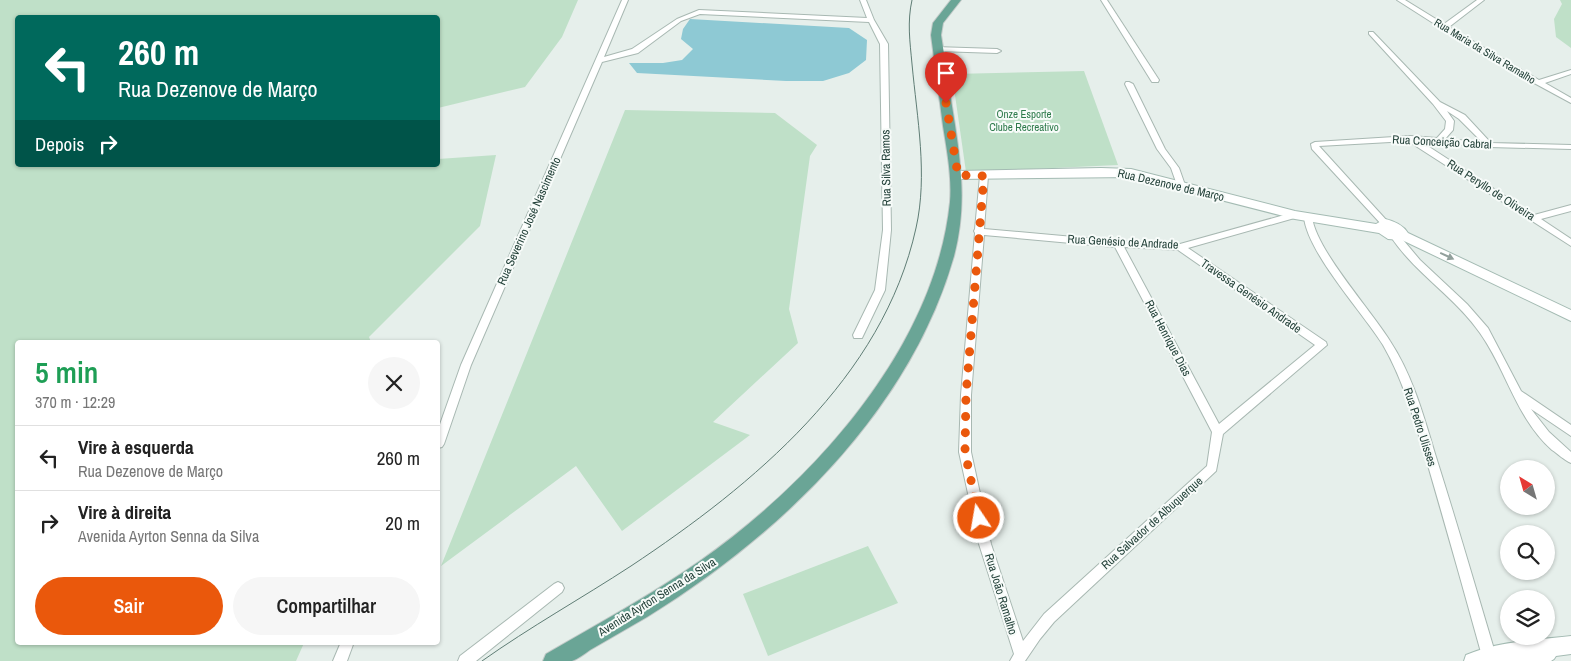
<!DOCTYPE html>
<html lang="pt">
<meta charset="utf-8">
<style>
body{margin:0;font-family:"Archivo Narrow",sans-serif;background:#f6f6f6;color:#222;height:100vh;display:flex;flex-direction:column;font-size:19px;white-space:nowrap}
*{box-sizing:border-box;margin:0}
p{font-size:16px;color:#767676}
.icon{flex:none;width:28px;height:28px;fill:none;stroke:currentColor;stroke-width:2;stroke-linecap:round;stroke-linejoin:round}
.map{position:relative;flex:1;overflow:hidden}
.details{position:absolute;left:15px;top:340px;width:425px;height:305px;display:flex;flex-direction:column;background:#fff;border-radius:5px;box-shadow:0 1px 4px #0004}
.details>*{flex:none}
.top-card{position:absolute;left:15px;top:15px;width:425px;height:152px;border-radius:5px;box-shadow:0 1px 4px #0004;background:#00695c;color:#fff;overflow:hidden}
.needle{width:32px;rotate:323deg}
.controls{position:absolute;left:1500px;top:460px;display:grid;gap:10px}
.controls a{display:grid;place-items:center;width:55px;height:55px;border-radius:50%;background:#fff;box-shadow:0 1px 4px #0004;font-size:25px}
.pin{position:absolute;display:grid;place-items:center;width:42px;height:42px;color:#fff;margin:-51px -21px;border-radius:50% 50% 50% 0;rotate:-45deg;box-shadow:0 0 5px #0007}
.pin .icon{rotate:45deg}
.me{position:absolute;width:55px;margin:-28px;rotate:348deg;stroke-linejoin:round;filter:drop-shadow(0 0 4px #0008)}
.turn{display:flex;align-items:center;gap:18px;height:105px;padding:0 20px;font-size:22px}
.turn .icon{width:65px;height:65px;stroke-width:2.5}
.turn b{display:block;font-size:35px;line-height:42px}
.then{display:flex;align-items:center;height:48px;padding:0 20px;background:#0003;gap:10px;font-size:19px}
.round{display:grid;place-items:center;flex:none;width:52px;height:52px;border-radius:26px;background:#f6f6f6}
.headline{display:flex;align-items:center;justify-content:space-between;height:85px;padding:0 20px}
h1{font-size:30px;font-weight:600;line-height:38px;color:#1e9e55}
.button{display:flex;gap:10px;margin-top:auto;padding:10px 20px}
.button a{flex:1;height:58px;border-radius:30px;background:#ea580c;color:#fff;font-size:20px;font-weight:600;line-height:58px;text-align:center}
.button a+a{background:#f6f6f6;color:#222}
ul{padding:0;list-style:none}
li{display:flex;align-items:center;gap:15px;height:65px;padding:0 20px;border-top:1px solid #e0e0e0}
li div{flex:1}
li b{display:block;font-size:19px}
li em{font-style:normal}
.map>svg:first-child{display:block}
</style>
<div class="map">
<svg width="1571" height="661" viewBox="0 0 1571 661">
<rect width="100%" height="100%" fill="#e6efeb"/>
<g fill="#bfe0c8">
<path d="M0,0H578L562,37L525,87L438,108V18H18V165H438V159L496,155L480,226L369,337L371,342H18V642L304,643L296,661H0Z"/>
<path d="M1560,0H1571V48L1556,37L1554,19L1562,4Z"/>
<path d="M1084,71L1118,165L966,172L952,74Z"/>
<path d="M625,110L775,113L817,145L810,156L789,309L798,343L713,422L750,435L622,531L576,466L441,566Z"/>
<path d="M868,546L898,603L768,656L743,594Z"/>
</g>
<path fill="#8ec9d4" d="M690,19L849,28L867,40L866,60L849,73L823,81H786L637,73L629,63H663L682,60L693,49L681,39L683,29Z"/>
<g fill="none" stroke-linecap="round" stroke-linejoin="round">
<g stroke="#a8b8b2" stroke-width="2">
<g id="street">
<path d="M622,0H628L604,57L632,49L677,19L699,10L867,18L860,0H866L874,20L888,44L891,230L885,290L862,338H854L853,335L875,290L883,230L880,44L869,22L700,14L681,21L638,53L602,62L471,365L444,444L442,447L438,448V430L461,365Z"/>
<path d="M1101,0H1107L1159,80L1158,82H1152Z"/>
<path d="M1397,0H1405L1444,24L1477,0H1484L1449,27L1539,80L1571,70V74L1545,83L1571,98V103L1488,58Z"/>
<path d="M1369,32H1373L1440,102L1465,115L1491,143L1571,145V149L1489,147L1420,141L1534,215L1571,205V211L1541,219L1571,239V246L1408,141L1319,146L1389,223L1385,226L1382,225L1312,149L1311,144L1315,142L1410,136L1437,138L1445,129L1446,121L1433,104L1369,34ZM1447,111L1459,119L1482,142L1445,139L1453,130L1454,121Z"/>
<path d="M935,47L997,49L1001,51L997,53L938,51H935Z"/>
<path d="M1126,82H1129L1133,84L1165,149L1179,168L1185,185L1184,187H1178L1177,185L1171,168L1157,149L1125,84Z"/>
<path d="M984,173L988,176L984,229L1118,241L1180,244L1295,212L1298,213L1299,215L1298,217L1188,248L1326,342L1327,345L1223,434L1216,471L1054,622L1040,639L1025,661H1010L1014,654L979,544L959,452L961,395L975,233L974,231L975,229L980,176ZM984,235L1115,247L1212,432L1207,466L1044,614L1023,641L991,544L971,452V395ZM1124,247L1178,250L1315,345L1219,424Z"/>
<path d="M1308,214L1312,217C1316,250 1371,310 1390,341C1413,376 1424,417 1436,457C1457,523 1476,589 1496,656L1494,661H1484L1482,656C1464,591 1446,527 1427,462C1415,423 1404,381 1383,345C1363,313 1307,252 1304,217Z"/>
<path d="M1396,234L1399,235L1420,260L1467,304L1488,328L1521,391L1571,425V436L1531,409L1549,432L1571,452V463C1564,460 1558,454 1552,450C1516,418 1507,371 1480,333C1455,297 1416,274 1391,237Z"/>
<path d="M558,582L562,584L564,588L562,592L476,661H458L460,656L554,584Z"/>
<path d="M341,642H354L347,661H333Z"/>
</g>
</g>
<g stroke="#a4bbb3" stroke-width="2">
<g id="secondary">
<path d="M1101,168L1131,169L1295,211L1376,224L1385,219C1394,221 1403,225 1408,233L1571,310V321L1402,240L1388,239L1379,233L1295,219L1131,177L958,179L952,175L958,171Z"/>
<path d="M1571,636V654L1556,656L1554,659L1551,661H1464L1466,655C1499,641 1536,640 1571,636Z"/>
</g>
</g>
<g stroke="#c2cac8" stroke-width="2">
<path id="primary" d="M951,0H961L943,23L941,35C946,65 950,95 955,125C962,171 966,210 954,256C910,411 780,535 647,617C628,628 609,639 590,650C584,654 578,659 572,661C564,661 552,661 543,661L546,654C598,624 651,595 700,561C815,480 935,347 950,202C952,177 947,151 943,126C939,96 935,65 931,35L933,23Z"/>
</g>
<use href="#street" fill="#fff" fill-rule="evenodd"/>
<use href="#secondary" fill="#fff" fill-rule="evenodd"/>
<use href="#primary" fill="#6aa596" fill-rule="evenodd"/>
<path stroke="#5f7d75" stroke-width="1" d="M482,661C530,627 582,598 631,566C753,485 883,378 916,228C928,175 917,118 912,64C910,42 907,22 912,0"/>
</g>
<defs><path id="oneway-solid" d="M-6-.8H1V-3.2L6.5 0L1 3.2V.8H-6Z" transform="scale(1.25)"/></defs>
<use fill="#92a09c" href="#oneway-solid" transform="translate(1447 256) rotate(25)"/>
<g fill="none" stroke-linecap="round" stroke-linejoin="round">
<path stroke="#ea580c" stroke-width="9" stroke-dasharray="0 16.2" d="M946,103L958,175L984,176L966,395L965,452L979,518"/>
</g>
<g text-anchor="middle" stroke-width="4" stroke-linejoin="round" paint-order="stroke">
<g font-size="11" fill="#24423a" stroke="#f7fbf9">
<text transform="translate(1485 51) rotate(31)" y="4">Rua Maria da Silva Ramalho</text>
</g>
<g font-size="11" fill="#2d7a4b" stroke="#f7fbf9">
<text x="1024" y="118">Onze Esporte<tspan x="1024" dy="13">Clube Recreativo</tspan></text>
</g>
<g font-size="12" fill="#24423a" stroke="#f7fbf9">
<text transform="translate(1442 142) rotate(3)" y="4">Rua Conceição Cabral</text>
<text transform="translate(886 168) rotate(-91)" y="4">Rua Silva Ramos</text>
<text transform="translate(1171 185) rotate(13)" y="4">Rua Dezenove de Março</text>
<text transform="translate(1491 190) rotate(33)" y="4">Rua Peryllo de Oliveira</text>
<text transform="translate(529 221) rotate(-66)" y="4">Rua Severino José Nascimento</text>
<text transform="translate(1123 242) rotate(3)" y="4">Rua Genésio de Andrade</text>
<text transform="translate(1251 296) rotate(35)" y="4">Travessa Genésio Andrade</text>
<text transform="translate(1168 338) rotate(62)" y="4">Rua Henrique Dias</text>
<text transform="translate(1420 427) rotate(72)" y="4">Rua Pedro Ulisses</text>
<text transform="translate(1152 523) rotate(-42)" y="4">Rua Salvador de Albuquerque</text>
<text transform="translate(1001 594) rotate(73)" y="4">Rua João Ramalho</text>
<text transform="translate(657 597) rotate(-32)" y="4">Avenida Ayrton Senna da Silva</text>
</g>
</g>
</svg>
<div class="controls">
<a><svg class="needle" viewBox="-14 -14 28 28"><path d="M0-13l5 13h-10z" fill="#e53935"/><path d="M0 13l5-13h-10z" fill="#767676"/></svg></a>
<a><svg class="icon" aria-label="search" viewBox="0 0 24 24"><circle cx="10" cy="10" r="6"/><path d="M15 15l6 6"/></svg></a>
<a><svg class="icon" aria-label="layers" viewBox="0 0 24 24"><path d="M12 4l9 5-9 5-9-5zM3 14l9 5 9-5"/></svg></a>
</div>
<div class="pin" style="left:946px;top:103px;background:#d93025"><svg class="icon" aria-label="arrive" viewBox="0 0 24 24"><path d="M6 21V4h12l-3 4 3 4H6"/></svg></div>
<svg class="me" style="left:979px;top:518px" viewBox="-20 -20 40 40"><circle r="17" fill="#ea580c" stroke="#fff" stroke-width="3"/><path d="M0-11L8 9 0 5-8 9z" fill="#fff"/></svg>
<div class="top-card">
<div class="turn"><svg class="icon" aria-label="left" viewBox="0 0 24 24"><path d="M17 20v-9H6M10 6l-5 5 5 5"/></svg><div><b>260 m</b>Rua Dezenove de Março</div></div>
<div class="then">Depois<svg class="icon" aria-label="right" viewBox="0 0 24 24"><path d="M7 20v-9h11M14 6l5 5-5 5"/></svg></div>
</div>
<section class="details">
<div class="headline"><div><h1>5 min</h1><p>370 m · 12:29</p></div><a class="round"><svg class="icon" aria-label="close" viewBox="0 0 24 24"><path d="M6 6l12 12M18 6L6 18"/></svg></a></div>
<ul>
<li><svg class="icon" aria-label="left" viewBox="0 0 24 24"><path d="M17 20v-9H6M10 6l-5 5 5 5"/></svg><div><b>Vire à esquerda</b><p>Rua Dezenove de Março</p></div><em>260 m</em></li>
<li><svg class="icon" aria-label="right" viewBox="0 0 24 24"><path d="M7 20v-9h11M14 6l5 5-5 5"/></svg><div><b>Vire à direita</b><p>Avenida Ayrton Senna da Silva</p></div><em>20 m</em></li>
</ul>
<div class="button"><a>Sair</a><a>Compartilhar</a></div>
</section>
</div>
